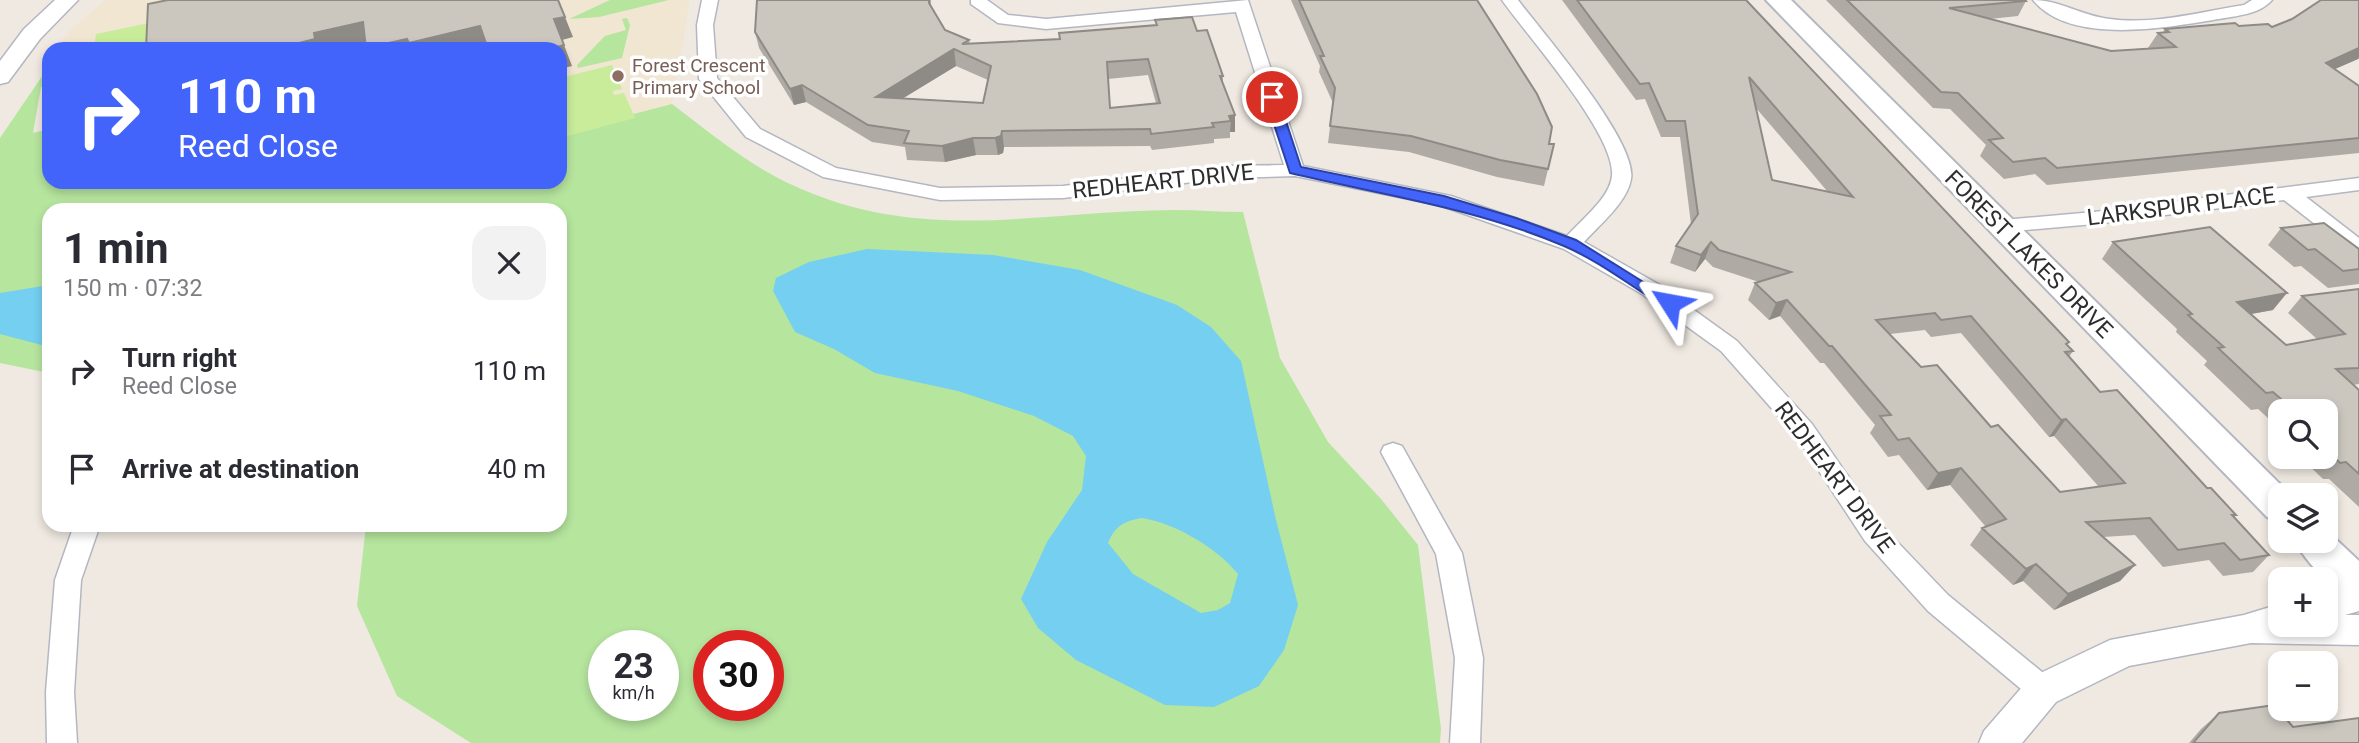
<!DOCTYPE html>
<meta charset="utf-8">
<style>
body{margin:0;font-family:Roboto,sans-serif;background:#f2f2f3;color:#2b2b33;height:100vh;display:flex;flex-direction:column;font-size:26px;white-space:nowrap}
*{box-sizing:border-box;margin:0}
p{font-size:23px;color:#7c7c81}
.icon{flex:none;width:38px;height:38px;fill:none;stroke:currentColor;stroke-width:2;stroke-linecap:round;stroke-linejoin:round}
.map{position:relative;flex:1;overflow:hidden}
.panel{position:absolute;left:42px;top:203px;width:525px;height:329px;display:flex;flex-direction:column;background:#fff;border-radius:21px;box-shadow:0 4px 10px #0003}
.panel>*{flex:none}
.banner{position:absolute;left:42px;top:42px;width:525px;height:147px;border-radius:21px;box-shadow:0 4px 10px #0003;background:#4264fb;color:#fff;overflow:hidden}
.buttons{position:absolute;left:2268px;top:399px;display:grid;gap:14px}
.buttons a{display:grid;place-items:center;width:70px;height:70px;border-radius:14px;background:#fff;box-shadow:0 4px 10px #0003;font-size:35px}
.speed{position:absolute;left:588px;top:630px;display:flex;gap:14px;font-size:35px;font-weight:700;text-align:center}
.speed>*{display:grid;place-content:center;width:91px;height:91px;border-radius:50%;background:#fff;box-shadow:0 4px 10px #0003;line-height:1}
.speed small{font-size:18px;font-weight:400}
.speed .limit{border:10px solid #d22;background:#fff;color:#111}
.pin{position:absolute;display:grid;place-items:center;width:60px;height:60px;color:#fff;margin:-30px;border:4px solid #fff;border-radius:50%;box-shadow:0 2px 7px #0007}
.me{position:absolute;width:77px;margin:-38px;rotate:304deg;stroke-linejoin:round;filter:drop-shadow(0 0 5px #0008)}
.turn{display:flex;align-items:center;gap:24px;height:147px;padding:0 21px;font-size:32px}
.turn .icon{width:91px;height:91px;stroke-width:2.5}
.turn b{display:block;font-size:49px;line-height:60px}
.round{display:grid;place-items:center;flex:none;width:74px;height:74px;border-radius:21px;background:#f2f2f3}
.headline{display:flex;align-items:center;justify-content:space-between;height:119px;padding:0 21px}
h1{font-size:42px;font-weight:700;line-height:52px}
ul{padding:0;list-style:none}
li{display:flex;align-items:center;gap:21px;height:98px;padding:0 21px}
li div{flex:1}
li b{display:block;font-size:26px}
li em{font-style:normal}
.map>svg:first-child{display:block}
</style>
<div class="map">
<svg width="2359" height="743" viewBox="0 0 2359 743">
<rect width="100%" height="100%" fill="#efe9e1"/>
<path fill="#f0e6d1" d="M105,0H690L672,104L560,133V49H56L69,32Z"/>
<g fill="#b6e59e" fill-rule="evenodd">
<path d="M610,0H669L599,17L569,19Z"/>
<path d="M627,18L630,25L622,58L578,68L577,65L605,36L626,30L622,19Z"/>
<path d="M49,66V85L41,87L33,133L49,129V182H560V133L672,104C705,129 739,157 776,177C912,248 1032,211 1174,210C1197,210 1220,212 1243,212L1280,358L1328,442L1381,499L1418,545L1441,729L1440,743H471L397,696L357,606L366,525H560V210H49V373L0,363V138ZM604,646H663V705H604ZM709,646H768V705H709Z"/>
</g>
<g fill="#c9ec9a">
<path d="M149,23L148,49H94L96,34Z"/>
<path d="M612,65L622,89L613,91L614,95L624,93L635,118L560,138V78Z"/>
</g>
<g fill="#75cff0" fill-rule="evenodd">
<path d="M867,249L993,255L1080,270L1177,305L1211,327L1241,361L1276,520L1298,605L1284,650L1259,686L1214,707L1165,705L1076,660L1038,628L1021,599L1047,542L1082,490L1086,456L1073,436L1034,416L958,391L875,373L834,349L795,332L773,291L776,278L809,262ZM1142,518C1175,523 1217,548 1238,574L1230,603L1218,610L1201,613L1133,574L1108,543C1115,526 1124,521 1142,518Z"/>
<path d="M49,285V347L0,334V293Z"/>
</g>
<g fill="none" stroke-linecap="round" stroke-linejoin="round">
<g stroke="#b4b7c1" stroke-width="3">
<g id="minor">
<path d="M702,0H718L713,25L717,78L760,129L836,168L940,188L1063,186L1225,166L1284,165L1236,12L1046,29L998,23L971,4V0H987L1008,15L1046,19L1248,0L1303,166L1451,196L1567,236C1581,220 1610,198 1612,176C1616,135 1528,37 1502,0H1518C1543,33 1638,142 1631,179C1627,203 1599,225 1584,242L1658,284L1737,341L1812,424L1883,527L1948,595L2053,681L2057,690L2053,699L2043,703L2033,699L1928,611L1865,541L1796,436L1721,351L1642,294L1564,249L1439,205L1295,176L1225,178L1063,198L940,200L823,177L746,137L699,79L697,25Z"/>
<path d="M2033,0C2060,0 2082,16 2110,19C2154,25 2200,12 2244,5L2252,0H2272C2258,16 2232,16 2213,20C2163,28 2070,45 2033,0Z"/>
<path d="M2359,178V190L2306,197L2359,238V255L2352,253L2284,200L2094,224L2002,232L1992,226L2002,220L2094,212Z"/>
<path d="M1393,443L1402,446L1462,553L1483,658L1480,743H1450L1455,658L1436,554L1381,452L1384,446Z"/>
<path d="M74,525H100L81,580L74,692L77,743H47L46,692L55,580Z"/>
</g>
</g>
<g stroke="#b4b7c1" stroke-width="3">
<g id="tertiary">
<path d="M55,0H78L40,39L8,82L0,84V61L24,29Z"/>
<path d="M2359,581V611L2345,615H2359V645L2251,643L2129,666L2056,702L2022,743H1979L1984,731L2030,678L2110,640L2244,615L2280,604V625H2326V591Z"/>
</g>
</g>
<g stroke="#b4b7c1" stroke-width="4">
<g id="secondary">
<path d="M1766,0H1791L2291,495H2280V521L2267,517Z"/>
<path d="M2326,530L2359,561V601C2335,593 2307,564 2295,541H2326Z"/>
</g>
</g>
<use href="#minor" fill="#fff" fill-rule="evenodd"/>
<use href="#tertiary" fill="#fff" fill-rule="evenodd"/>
<use href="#secondary" fill="#fff" fill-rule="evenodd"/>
</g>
<g fill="#afaba4" fill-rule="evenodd">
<path d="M757,0H931V7L945,30L969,40L970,44L1060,39L1156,25L1155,20L1197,31L1223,76V84L1235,132H1230V138L1214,139V143L1152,150L1150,146L1004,147L1003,153L998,155H976L945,162L907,160L905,147L872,142L806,102L794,105L759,48L755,32ZM956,66L988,80L983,103L903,98ZM1148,75L1156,103L1110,108L1108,79Z"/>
<path d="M1291,0H1477L1549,144H1554L1544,186L1497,177L1409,152L1328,143L1333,103L1319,72L1320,66Z"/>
<path d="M1562,0H1746L2069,342L2067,345L2073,351L2069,357L2100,392L2236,515L2234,518L2269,555L2253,572L2223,576L2209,560L2163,567L2135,535L2103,537L2135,565L2120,581L2054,610L2023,581L2013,585L1970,545L1982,528L1986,527L1950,485L1927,490L1899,455L1888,457L1870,433L1875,425L1824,363H1820L1780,316L1769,320L1748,300L1755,283L1759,282L1713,267L1705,259L1695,272L1670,263L1676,246L1691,224L1680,137H1661L1645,99L1636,100ZM1756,108L1805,165L1827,191L1772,180ZM1925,330L1931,337L1961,333L2049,437L2054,436L2099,487L2060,492L1991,427L1921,367L1890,334Z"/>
<path d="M1826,0H2025L2026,1L2018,16L1990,19L2111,51L2148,48L2158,33L2163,32L2165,29L2239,26L2272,27L2359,0V59H2358L2335,69L2359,86V153L2047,185L2035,174L2004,179L1980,156L1986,145L1950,109L1933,108Z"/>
<path d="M2281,228L2359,249V284L2328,288L2301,266L2294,267L2268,245Z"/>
<path d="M2113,242L2273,310L2250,314L2286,345L2317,339L2288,313L2302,296L2359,289V384L2353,385L2359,390V507L2329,479H2323L2300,457H2326V411H2280V429L2258,409L2251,410L2204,365L2207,361L2176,332L2177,329L2102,259Z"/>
<path d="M2219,713L2293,727L2359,743H2189L2201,729Z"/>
</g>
<g fill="#8e8b86">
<path d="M565,17L573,37L562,40L554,19Z"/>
<path d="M363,22L373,42L345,49H275L314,33Z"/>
<path d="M480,26L489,47L481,49H367L366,48L407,39Z"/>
<path d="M564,45L572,66L560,69V49H550Z"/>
<path d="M2359,48V57L2358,59L2314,78L2326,63Z"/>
<path d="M954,49L956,66L879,113L876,97Z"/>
<path d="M802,85L806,102L794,105L790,89Z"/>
<path d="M1235,115V132H1230L1231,121L1229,116Z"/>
<path d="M1002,131L1004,147L1003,153L998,155L995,138Z"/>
<path d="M973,138L976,155L945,162L942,146Z"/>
<path d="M1711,242L1705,259L1695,272L1701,255Z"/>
<path d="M2287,293L2273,310L2224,319L2237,302Z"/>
<path d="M1787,300L1780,316L1769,320L1776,303Z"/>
<path d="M2066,419L2054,436L2049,437L2061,420Z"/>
<path d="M1961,468L1950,485L1927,490L1938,473Z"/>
<path d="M2036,564L2023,581L2013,585L2026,569Z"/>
<path d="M2135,565L2120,581L2054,610L2068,594Z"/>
</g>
<g fill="#cbc7bf" stroke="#8e8b86" stroke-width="2" fill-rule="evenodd">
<path d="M168,0H558L565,17L554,19L564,45L550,49H488L480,26L409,43L407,39L366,48L363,22L314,33L315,39L275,49H146L148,4Z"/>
<path d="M757,0H929V3L945,30L969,40L962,44L1060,39L1059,33L1157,25L1155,20L1192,17L1197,31L1207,30L1223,76H1220L1235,115L1229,116L1231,121L1212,123L1214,127L1151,134L1150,129L1002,131L1001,136L995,138H973L942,146L904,143L909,131L868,125L802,85L790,89L755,32ZM954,49L991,66L983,103L876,97ZM1148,59L1160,103L1110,108L1107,62Z"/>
<path d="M1299,0H1477L1537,94L1552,127L1549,144H1554L1548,169L1500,160L1411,136L1330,126L1335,88L1320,56H1324Z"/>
<path d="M1577,0H1746L2069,342L2066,344L2073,351L2065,352L2100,392L2117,390L2207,488H2211L2236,515H2232L2269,555L2240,560L2224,543L2178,550L2150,518L2086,522L2135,565L2068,594L2036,564L2026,569L1982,528L2006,519L1961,468L1938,473L1909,438L1898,440L1880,416L1891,415L1832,346H1829L1787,300L1776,303L1755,283L1791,272L1719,250L1711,242L1701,255L1676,246L1698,214L1685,121H1666L1649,83L1640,84ZM1749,77L1853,197L1772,180ZM1935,313L1941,320L1971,316L2061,420L2066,419L2125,483L2060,492L1998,425L1991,427L1937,365L1921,367L1876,320Z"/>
<path d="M1847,0H2025L2026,1L1949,8L2111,51L2176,47L2158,33L2169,32L2165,29L2235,23L2239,26L2268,24L2272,27L2292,19L2321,0H2359V48L2326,63L2359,86V138L2057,168L2045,158L2013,162L1989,140L2003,138L1958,93L1941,92Z"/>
<path d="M2324,223L2359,249V269L2343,271L2315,249L2308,250L2281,228Z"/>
<path d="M2210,227L2287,293L2237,302L2286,345L2345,334L2302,296L2359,289V368L2336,369L2359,390V474L2346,462L2340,463L2326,449V411H2295L2273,392L2266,393L2218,348L2224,347L2188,315L2192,314L2113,242Z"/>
<path d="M2274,705L2293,727L2359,718V743H2193L2219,713Z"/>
</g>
<path fill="#4264fb" stroke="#2b41a3" stroke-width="2" d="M1272,94L1278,97L1301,167L1444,196L1516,218L1576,240L1677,303L1675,307H1665C1632,287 1599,261 1564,246C1475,208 1383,195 1290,173L1265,97Z"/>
<circle fill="#8d6e63" stroke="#fff" stroke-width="2.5" cx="618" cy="76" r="7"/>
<g text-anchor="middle" stroke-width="7" stroke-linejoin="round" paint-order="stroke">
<g font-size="19" fill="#785e54" stroke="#fff" text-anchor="start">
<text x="632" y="72">Forest Crescent<tspan x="632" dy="22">Primary School</tspan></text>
</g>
<g font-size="23" fill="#2e2e2e" stroke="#fff">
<text transform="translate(1163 181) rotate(-6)" y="8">REDHEART DRIVE</text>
<text transform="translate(2181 206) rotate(-7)" y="8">LARKSPUR PLACE</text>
<text transform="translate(2029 254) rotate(45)" y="8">FOREST LAKES DRIVE</text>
<text transform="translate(1835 477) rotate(53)" y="8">REDHEART DRIVE</text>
</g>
</g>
</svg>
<div class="buttons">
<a><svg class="icon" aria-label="search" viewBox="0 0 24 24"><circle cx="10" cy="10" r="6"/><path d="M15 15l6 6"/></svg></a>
<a><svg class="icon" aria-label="layers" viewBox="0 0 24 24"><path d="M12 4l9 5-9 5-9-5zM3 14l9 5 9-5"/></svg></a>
<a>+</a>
<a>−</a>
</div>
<div class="speed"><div>23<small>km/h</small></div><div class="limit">30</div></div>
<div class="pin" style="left:1272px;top:97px;background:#d93025"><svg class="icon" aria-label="arrive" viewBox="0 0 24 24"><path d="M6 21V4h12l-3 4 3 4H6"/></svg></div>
<svg class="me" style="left:1670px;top:303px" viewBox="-20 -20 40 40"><path d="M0-17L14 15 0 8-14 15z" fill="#4264fb" stroke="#fff" stroke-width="4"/></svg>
<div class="banner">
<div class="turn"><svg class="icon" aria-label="right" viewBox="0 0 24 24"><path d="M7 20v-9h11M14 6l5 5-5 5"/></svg><div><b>110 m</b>Reed Close</div></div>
</div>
<section class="panel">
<div class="headline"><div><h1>1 min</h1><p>150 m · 07:32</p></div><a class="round"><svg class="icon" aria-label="close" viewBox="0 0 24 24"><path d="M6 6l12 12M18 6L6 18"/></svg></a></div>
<ul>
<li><svg class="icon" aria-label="right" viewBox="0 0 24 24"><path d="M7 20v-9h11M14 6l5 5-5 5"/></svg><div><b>Turn right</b><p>Reed Close</p></div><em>110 m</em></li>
<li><svg class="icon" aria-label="arrive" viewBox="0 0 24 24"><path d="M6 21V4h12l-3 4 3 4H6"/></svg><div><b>Arrive at destination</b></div><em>40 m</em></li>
</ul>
</section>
</div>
